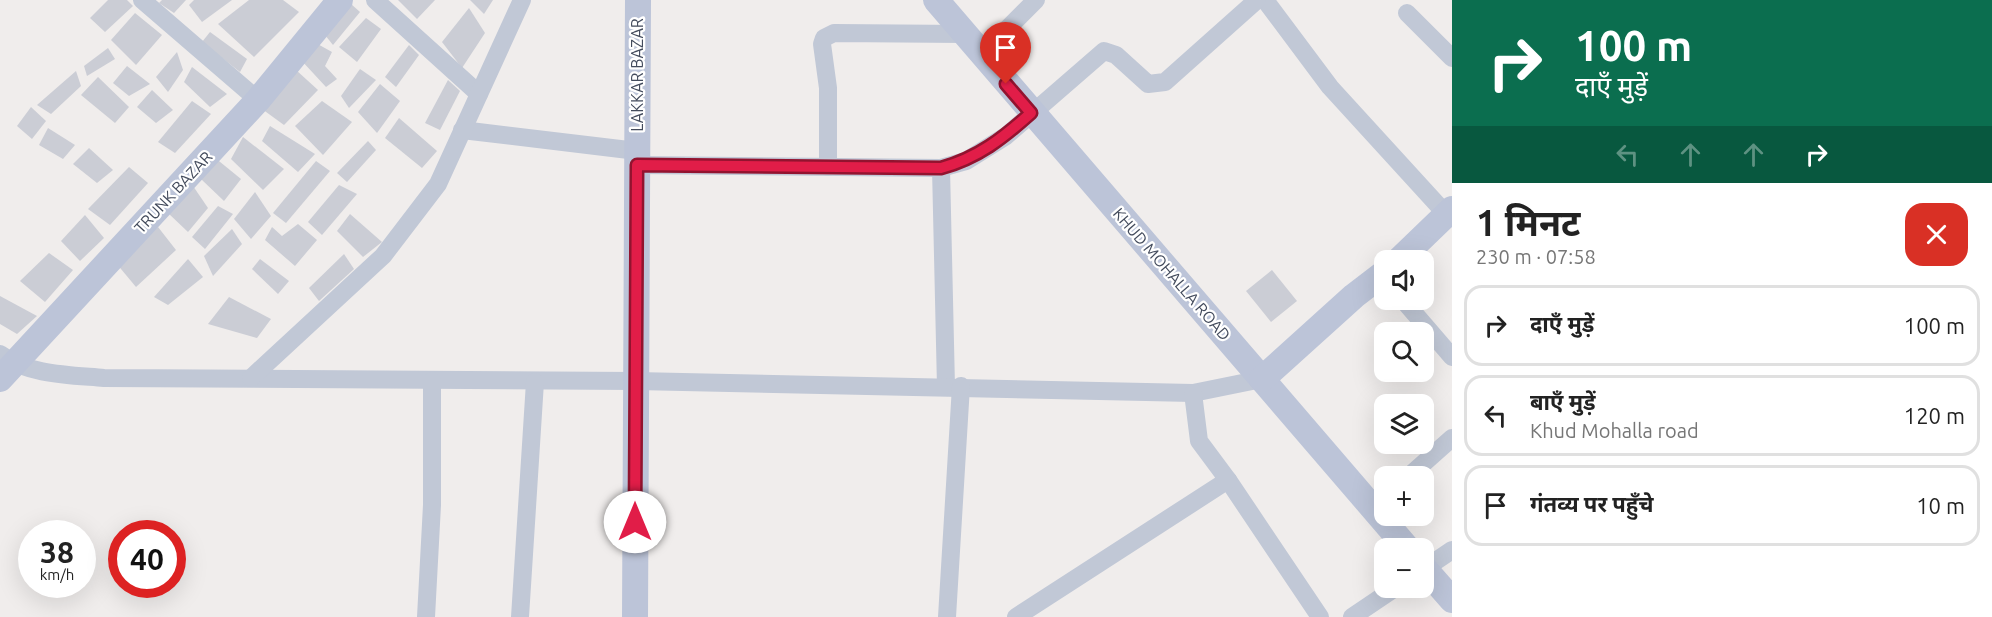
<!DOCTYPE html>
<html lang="hi">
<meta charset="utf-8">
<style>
body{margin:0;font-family:Ubuntu,"Noto Sans Devanagari",sans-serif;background:#f2f2f2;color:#222;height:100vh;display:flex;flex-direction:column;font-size:22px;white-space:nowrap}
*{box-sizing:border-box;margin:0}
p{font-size:20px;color:#767676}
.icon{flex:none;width:33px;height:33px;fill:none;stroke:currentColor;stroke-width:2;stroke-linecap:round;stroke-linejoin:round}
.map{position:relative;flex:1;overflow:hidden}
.drawer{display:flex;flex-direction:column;background:#fff;width:540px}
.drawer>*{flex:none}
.top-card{background:#0b6e4f;color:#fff;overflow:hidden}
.fabs{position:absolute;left:1374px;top:250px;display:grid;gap:12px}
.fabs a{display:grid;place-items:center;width:60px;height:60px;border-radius:12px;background:#fff;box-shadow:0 6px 24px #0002;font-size:30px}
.speed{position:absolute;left:18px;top:520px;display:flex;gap:12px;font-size:30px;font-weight:700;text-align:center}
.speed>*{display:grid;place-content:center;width:78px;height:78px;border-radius:50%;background:#fff;box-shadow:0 6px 24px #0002;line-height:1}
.speed small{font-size:15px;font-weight:400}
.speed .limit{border:9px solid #d22;background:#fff;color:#111}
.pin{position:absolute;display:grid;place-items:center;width:51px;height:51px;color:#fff;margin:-62px -26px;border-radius:50% 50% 50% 0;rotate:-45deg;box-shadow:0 0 6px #0007}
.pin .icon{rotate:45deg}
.me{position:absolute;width:66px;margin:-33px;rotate:0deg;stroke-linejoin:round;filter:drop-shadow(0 0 4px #0008)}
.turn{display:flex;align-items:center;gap:21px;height:126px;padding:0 24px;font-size:27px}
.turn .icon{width:78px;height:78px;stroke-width:2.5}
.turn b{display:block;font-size:42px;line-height:51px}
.lanes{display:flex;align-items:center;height:57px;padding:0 24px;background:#0003;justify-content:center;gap:30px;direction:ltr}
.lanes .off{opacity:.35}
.round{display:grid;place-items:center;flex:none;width:63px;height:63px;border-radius:18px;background:#f2f2f2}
.head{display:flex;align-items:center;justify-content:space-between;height:102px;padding:0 24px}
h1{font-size:36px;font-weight:700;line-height:45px}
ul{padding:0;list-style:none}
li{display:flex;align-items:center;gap:18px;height:81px;margin:0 12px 9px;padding:0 12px;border:3px solid #e0e0e0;border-radius:18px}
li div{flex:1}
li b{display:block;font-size:22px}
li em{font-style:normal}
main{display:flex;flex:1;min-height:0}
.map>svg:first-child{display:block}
</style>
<main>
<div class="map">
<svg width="1452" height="617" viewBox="0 0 1452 617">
<rect width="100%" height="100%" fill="#f0edec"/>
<g fill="#cbcdd5">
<path d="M108,0H127L133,6L105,32L90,18Z"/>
<path d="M162,0H186L174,13L159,3Z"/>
<path d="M194,0H232L202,22L189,5Z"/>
<path d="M249,0H283L299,12L254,57L218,24Z"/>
<path d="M398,0H435L417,19Z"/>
<path d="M470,0H493L484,14Z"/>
<path d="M351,4L360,12L333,45L325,35Z"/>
<path d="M469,8L485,33L462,68L442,42Z"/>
<path d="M135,13L162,35L136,65L111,40Z"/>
<path d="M366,18L381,29L357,62L339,47Z"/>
<path d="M210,32L247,59L240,72L202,42Z"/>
<path d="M314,42L332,52L325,66L337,79L326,87L301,60Z"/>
<path d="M409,45L419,55L396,87L385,77Z"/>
<path d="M108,48L115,59L87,76L84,66Z"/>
<path d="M177,52L183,70L168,92L156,77Z"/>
<path d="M127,66L150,84L129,96L113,83Z"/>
<path d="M192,67L227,94L210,107L184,82Z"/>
<path d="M360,69L376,80L349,108L341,96Z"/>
<path d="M296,70L318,90L284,125L262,109Z"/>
<path d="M76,71L81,86L51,114L37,105Z"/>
<path d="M98,77L129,107L115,123L81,95Z"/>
<path d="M448,80L460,91L440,130L425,123Z"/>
<path d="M380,84L400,101L377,133L358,112Z"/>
<path d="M152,90L173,110L156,123L137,107Z"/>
<path d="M192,101L211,114L175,153L158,142Z"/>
<path d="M322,101L352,122L323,155L295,126Z"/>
<path d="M31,107L46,121L32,139L17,126Z"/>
<path d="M399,118L437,151L422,168L385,138Z"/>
<path d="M270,126L315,154L298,172L262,141Z"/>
<path d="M48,128L75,145L63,159L39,145Z"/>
<path d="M243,137L284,169L263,190L231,159Z"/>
<path d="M368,141L376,150L347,182L337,173Z"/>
<path d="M89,148L113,170L97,183L73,164Z"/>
<path d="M214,157L241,179L224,201L201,179Z"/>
<path d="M316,161L330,171L286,223L273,213Z"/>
<path d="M129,167L148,183L110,225L88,209Z"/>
<path d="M339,185L357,194L322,235L308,222Z"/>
<path d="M193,186L208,208L188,232L167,212Z"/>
<path d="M255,192L271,216L251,239L234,219Z"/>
<path d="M218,206L233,214L205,249L192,237Z"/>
<path d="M350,214L382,242L363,257L337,231Z"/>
<path d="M85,215L104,238L80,261L61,241Z"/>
<path d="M298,224L317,240L295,266L265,240L272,227L282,236Z"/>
<path d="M158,227L176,250L136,287L116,263Z"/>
<path d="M232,229L242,244L213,276L204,256Z"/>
<path d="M49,253L73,270L45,302L20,281Z"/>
<path d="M344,254L354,269L319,301L309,288Z"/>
<path d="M188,259L203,277L168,305L154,297Z"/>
<path d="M260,259L289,281L278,294L252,269Z"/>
<path d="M1272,270L1297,301L1271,322L1246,291Z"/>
<path d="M0,296L37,316L17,334L0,324Z"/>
<path d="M229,297L271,319L257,338L208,324Z"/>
</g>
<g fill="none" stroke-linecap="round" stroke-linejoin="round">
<g stroke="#c1c8d6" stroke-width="18">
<path d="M142,0L258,100"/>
<path d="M375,0L479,94"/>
<path d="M1265,0L1330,87L1446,214"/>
<path d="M1407,13L1452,58"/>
<path d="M982,54L1036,0"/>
<path d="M462,130L637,151"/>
<path d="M637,165L941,168L966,161L1006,136L1104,51L1116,55L1148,84L1165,82L1257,0"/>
<path d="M828,167V88L822,44L824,38L834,33L965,34"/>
<path d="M941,168L946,387"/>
<path d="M1403,300L1452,357"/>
<path d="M0,354C28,375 70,375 104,378L636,381L1193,393L1262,379"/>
<path d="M251,378L383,256L438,184L522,0"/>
<path d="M1408,477L1452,438"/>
<path d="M1228,480L1320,617"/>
<path d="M1424,569L1452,550"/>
<path d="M426,617L432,505V381"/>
<path d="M520,617L535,382"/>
<path d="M947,617L961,386"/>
<path d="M1016,617L1228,480L1199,441L1193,393"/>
<path d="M1352,617L1395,588"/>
</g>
<g stroke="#bcc4d8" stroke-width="26">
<path d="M936,0L1408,549"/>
<path d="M1398,261L1452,209"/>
<path d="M0,379L258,100L340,0"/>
<path d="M1262,379L1354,296L1384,273"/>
<path d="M1424,568L1452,600"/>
<path d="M635,617L638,0"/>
</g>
</g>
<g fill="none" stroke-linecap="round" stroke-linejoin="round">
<g stroke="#92132f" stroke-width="15">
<path id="route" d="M635,522L637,165L941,168C978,158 1003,138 1031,113L1006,84"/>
</g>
<use href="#route" stroke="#e11d48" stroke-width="10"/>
</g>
<g text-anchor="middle" stroke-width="4.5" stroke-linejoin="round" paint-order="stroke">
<g font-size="16" fill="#434b5c" stroke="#fff">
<text transform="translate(637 75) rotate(-90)" y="6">LAKKAR BAZAR</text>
<text transform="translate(173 192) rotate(-47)" y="6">TRUNK BAZAR</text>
<text transform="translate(1172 274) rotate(49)" y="6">KHUD MOHALLA ROAD</text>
</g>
</g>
</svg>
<div class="fabs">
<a><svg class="icon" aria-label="sound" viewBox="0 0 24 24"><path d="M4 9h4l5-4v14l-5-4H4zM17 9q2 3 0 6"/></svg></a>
<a><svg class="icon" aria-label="search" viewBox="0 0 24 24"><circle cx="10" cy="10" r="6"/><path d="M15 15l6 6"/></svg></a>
<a><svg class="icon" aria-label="layers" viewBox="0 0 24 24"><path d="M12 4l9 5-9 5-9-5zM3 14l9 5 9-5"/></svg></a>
<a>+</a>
<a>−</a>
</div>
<div class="speed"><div>38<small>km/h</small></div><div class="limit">40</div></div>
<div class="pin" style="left:1006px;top:84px;background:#d93025"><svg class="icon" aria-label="arrive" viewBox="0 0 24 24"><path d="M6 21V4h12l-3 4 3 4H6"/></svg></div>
<svg class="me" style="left:635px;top:522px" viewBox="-20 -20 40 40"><circle r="19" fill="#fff"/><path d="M0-13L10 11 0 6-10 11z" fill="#e11d48"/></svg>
</div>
<section class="drawer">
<div class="top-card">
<div class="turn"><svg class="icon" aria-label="right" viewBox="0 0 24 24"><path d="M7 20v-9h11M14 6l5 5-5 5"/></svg><div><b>100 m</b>दाएँ मुड़ें</div></div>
<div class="lanes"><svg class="icon off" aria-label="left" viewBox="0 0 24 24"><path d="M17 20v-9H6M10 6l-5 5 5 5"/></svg><svg class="icon off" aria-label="ahead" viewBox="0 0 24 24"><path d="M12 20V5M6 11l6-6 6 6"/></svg><svg class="icon off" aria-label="ahead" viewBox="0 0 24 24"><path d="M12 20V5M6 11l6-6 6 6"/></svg><svg class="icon" aria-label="right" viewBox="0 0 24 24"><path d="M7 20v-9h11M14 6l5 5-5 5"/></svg></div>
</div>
<div class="head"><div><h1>1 मिनट</h1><p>230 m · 07:58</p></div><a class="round" style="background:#d93025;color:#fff"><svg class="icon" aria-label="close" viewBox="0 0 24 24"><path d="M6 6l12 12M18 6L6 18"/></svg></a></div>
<ul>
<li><svg class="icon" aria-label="right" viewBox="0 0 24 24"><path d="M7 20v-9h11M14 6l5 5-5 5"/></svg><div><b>दाएँ मुड़ें</b></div><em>100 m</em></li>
<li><svg class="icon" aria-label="left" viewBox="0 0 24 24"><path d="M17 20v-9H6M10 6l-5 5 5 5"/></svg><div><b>बाएँ मुड़ें</b><p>Khud Mohalla road</p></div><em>120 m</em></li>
<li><svg class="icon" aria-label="arrive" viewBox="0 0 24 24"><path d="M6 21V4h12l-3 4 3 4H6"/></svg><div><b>गंतव्य पर पहुँचे</b></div><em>10 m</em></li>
</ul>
</section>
</main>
